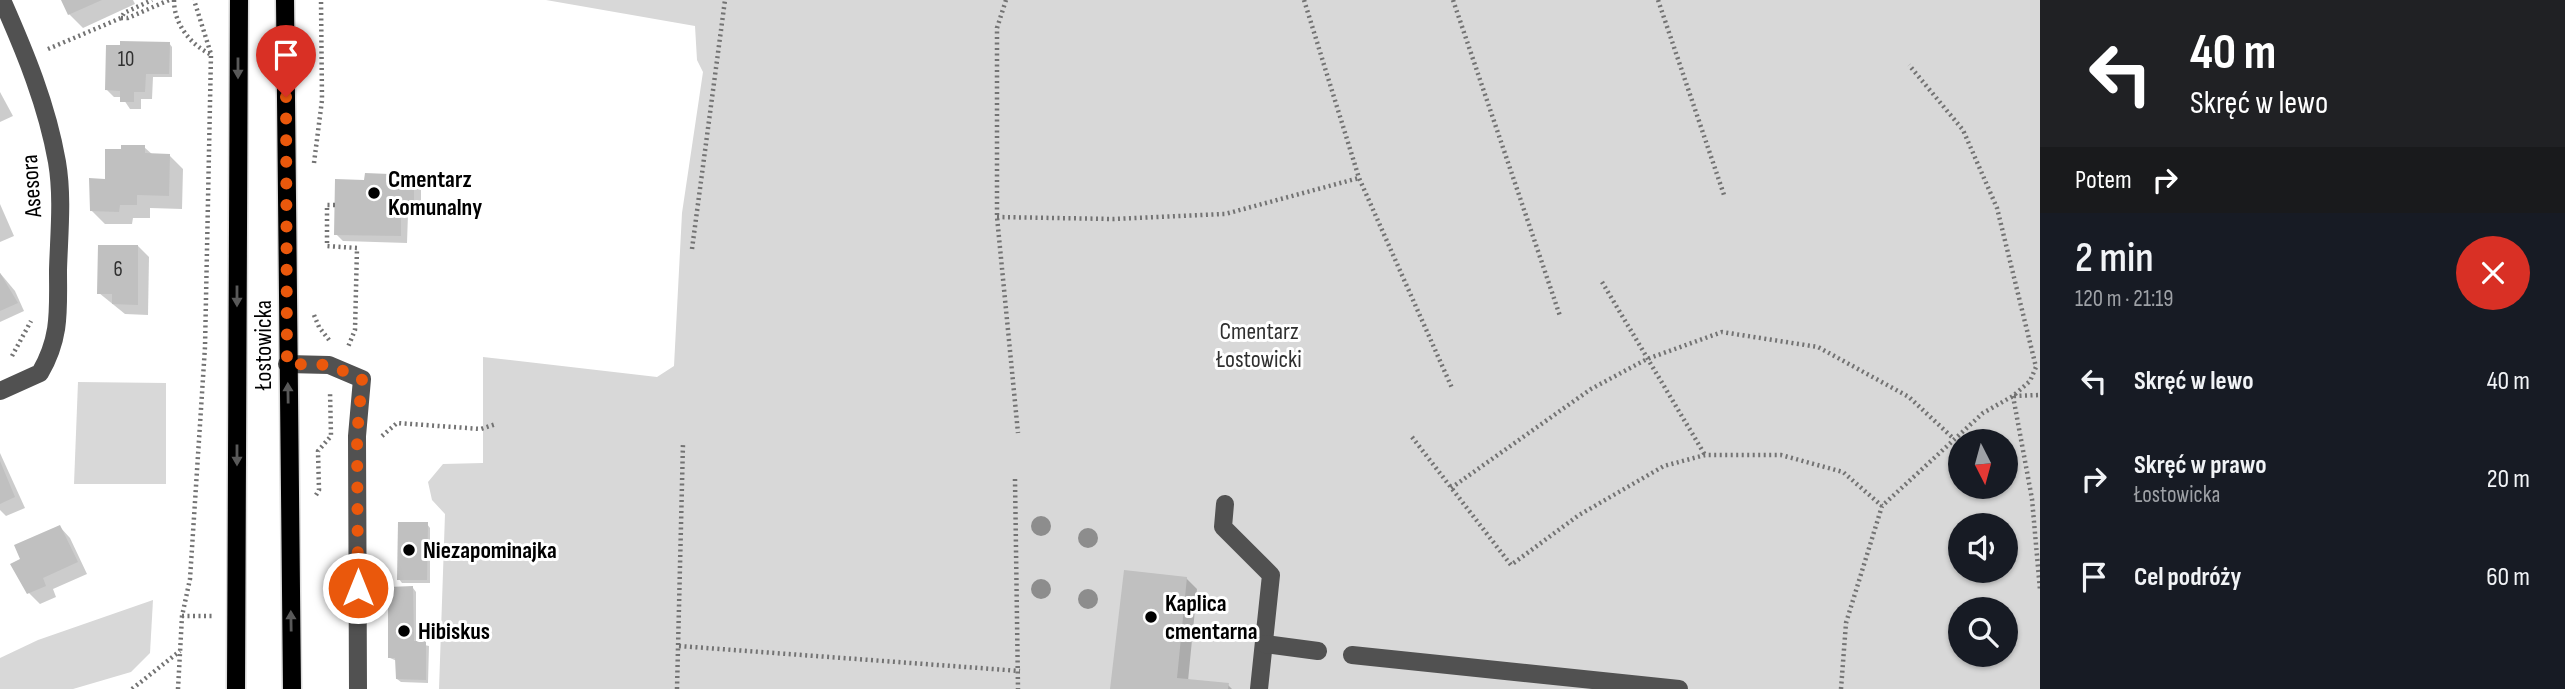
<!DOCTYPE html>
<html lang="pl">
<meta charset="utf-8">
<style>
body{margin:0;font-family:"Sofia Sans Condensed",sans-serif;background:#20242c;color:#f1f3f6;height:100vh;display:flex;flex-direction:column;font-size:26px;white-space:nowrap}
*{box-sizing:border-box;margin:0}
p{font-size:23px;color:#9ea1a6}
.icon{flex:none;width:38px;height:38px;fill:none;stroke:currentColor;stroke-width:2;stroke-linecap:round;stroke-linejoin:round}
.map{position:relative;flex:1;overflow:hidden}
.details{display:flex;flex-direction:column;background:#171b24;width:525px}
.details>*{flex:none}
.top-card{background:#202124;color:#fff;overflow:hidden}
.needle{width:46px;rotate:174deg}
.controls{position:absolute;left:1948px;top:429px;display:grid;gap:14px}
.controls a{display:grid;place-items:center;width:70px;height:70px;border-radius:50%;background:#171b24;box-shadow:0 2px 5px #0004;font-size:35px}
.pin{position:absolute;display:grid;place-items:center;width:60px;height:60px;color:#fff;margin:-72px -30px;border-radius:50% 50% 50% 0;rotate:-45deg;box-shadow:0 0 7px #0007}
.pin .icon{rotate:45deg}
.me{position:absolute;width:77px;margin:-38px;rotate:0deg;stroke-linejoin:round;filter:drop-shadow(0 0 5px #0008)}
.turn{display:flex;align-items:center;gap:24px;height:147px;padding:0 35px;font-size:32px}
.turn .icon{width:91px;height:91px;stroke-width:2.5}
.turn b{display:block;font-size:49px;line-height:60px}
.then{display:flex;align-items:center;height:66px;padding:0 35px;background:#0003;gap:14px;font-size:26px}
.round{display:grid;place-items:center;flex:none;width:74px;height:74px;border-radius:37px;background:#20242c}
.summary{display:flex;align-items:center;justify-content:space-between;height:119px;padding:0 35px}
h1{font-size:42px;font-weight:600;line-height:52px}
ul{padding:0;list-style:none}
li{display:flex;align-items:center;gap:21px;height:98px;padding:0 35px}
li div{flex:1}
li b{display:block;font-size:26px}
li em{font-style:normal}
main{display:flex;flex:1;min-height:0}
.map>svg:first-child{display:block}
</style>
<main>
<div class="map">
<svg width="2040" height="689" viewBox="0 0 2040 689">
<rect width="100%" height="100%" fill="#fff"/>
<g fill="#d8d8d8" fill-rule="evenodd">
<path d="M546,0H2040V689H439L445,514L432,500L428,482L443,464L483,463V357L657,377L674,366L682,213L703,72L697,60L695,26ZM1960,441H2006V486H1960ZM1960,525H2006V570H1960ZM1960,609H2006V654H1960Z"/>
<path d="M78,382L166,383V484H74Z"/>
<path d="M153,600L150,653L131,672L73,689H0V658L38,640Z"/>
</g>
<g fill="#0003">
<path d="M63,0H133L135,4L83,28L69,14Z"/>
<path d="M169,43L172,47V77H153L152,99H141V109H130L122,97H114L107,90Z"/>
<path d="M0,92L13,116L0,122Z"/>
<path d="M144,147L153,155L170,156L183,169L182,209L150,208V218H133L132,224H105L91,210L106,181Z"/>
<path d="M414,177L421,184V214H408L407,243L343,241L336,234L366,182Z"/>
<path d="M0,204L14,236L0,242Z"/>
<path d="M138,246L149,257L148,315L125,314L99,293Z"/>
<path d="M0,273L15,291L24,311L0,322Z"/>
<path d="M0,453L25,508L6,516L0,510Z"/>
<path d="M427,524L430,528V583H402L399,579Z"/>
<path d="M60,527L70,538L87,574L53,589L56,597L40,604L29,593L23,560Z"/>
<path d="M1186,578L1197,589L1188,681L1228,685L1232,689H1112Z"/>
<path d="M413,588L416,592V643L429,646L428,683L401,682L397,679V661L390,658Z"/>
</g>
<g fill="#c0c0c0">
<path d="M61,0H102L68,15Z"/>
<path d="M120,41L170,42L169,74H146L145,92H134V102H120V91L105,90L106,45H120Z"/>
<path d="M121,145H145V153L170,154L169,196L137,195V205H120L119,212L90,211L89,178L105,179V149H121Z"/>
<path d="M365,173L414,175V207H401V236L334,235L335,179L364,180Z"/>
<path d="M98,245H138V305L112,304V294H97Z"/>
<path d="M0,273L18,303L0,311Z"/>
<path d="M0,461L15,497L0,504Z"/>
<path d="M398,522H428L427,580H397Z"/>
<path d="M60,525L78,562L43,578L46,586L27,594L10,564L20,559L14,545Z"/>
<path d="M1124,570L1187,577L1177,678L1229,683L1228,689H1110Z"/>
<path d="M413,586L414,641H426V680L396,679L395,658H388V587Z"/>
</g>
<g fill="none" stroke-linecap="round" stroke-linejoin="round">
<g stroke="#dbdbdb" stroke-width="21">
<g id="major">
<path d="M285,0L292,689"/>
<path d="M236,689L239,0"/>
</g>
</g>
<g stroke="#737373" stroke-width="4.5" stroke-dasharray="2 3.5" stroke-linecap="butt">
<path d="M174,0C174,24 190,44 210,54"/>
<path d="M1006,0L997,28V217L1018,433"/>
<path d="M1304,0L1359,178L1452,388"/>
<path d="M1453,0L1560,316"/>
<path d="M1658,0L1724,195"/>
<path d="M121,18H128L169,0"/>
<path d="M48,49L121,18L124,13L152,0"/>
<path d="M314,163L322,100L321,0"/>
<path d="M335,205H327V246L357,248L355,330L348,347"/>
<path d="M997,217L1114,219L1225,214L1359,178"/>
<path d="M692,249L725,0"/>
<path d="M1602,282L1705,455"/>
<path d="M314,315L319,327L329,340"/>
<path d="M12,356L31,321"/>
<path d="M2013,396L2032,499L2040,590"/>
<path d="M2014,396L2040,395"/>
<path d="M382,436L397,423L481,429L496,424"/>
<path d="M1412,437L1511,565L1579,515L1664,466L1705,455H1781L1843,472L1882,506"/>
<path d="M1015,479L1018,689"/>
<path d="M1451,488L1591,389L1647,359L1722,332L1818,347L1909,397L1954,439"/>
<path d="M316,495L319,490L318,451L331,436L330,391"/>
<path d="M182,616H214"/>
<path d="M679,646L1020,671"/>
<path d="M132,689L180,651"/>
<path d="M178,689L182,616L190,579L205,347L211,54L194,0"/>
<path d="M677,689L683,443"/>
<path d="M1841,689L1846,623L1882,506L1983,413L2013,396L2030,381L2036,367L1997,208L1963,130L1909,65"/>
</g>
<g stroke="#515151" stroke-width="18">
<path d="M287,364L329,365L362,379L357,436L358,689"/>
<path d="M0,391L40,373C61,337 58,310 58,270C59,235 63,197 57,162C47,105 25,52 2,0"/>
<path d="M1225,504L1223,527L1271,575L1259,689"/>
<path d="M1265,644L1318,651"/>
<path d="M1352,655L1679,689"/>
</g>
<use href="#major" stroke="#000" stroke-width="18"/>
</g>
<g fill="#8d8d8d">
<circle cx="1041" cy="526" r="10"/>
<circle cx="1088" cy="538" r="10"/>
<circle cx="1041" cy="589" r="10"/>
<circle cx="1088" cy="599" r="10"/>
</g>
<defs><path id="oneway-solid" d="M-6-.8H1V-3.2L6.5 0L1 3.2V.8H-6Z" transform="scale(1.75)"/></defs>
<g fill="#595959">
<use href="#oneway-solid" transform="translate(238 68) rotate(90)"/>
<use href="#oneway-solid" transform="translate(237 296) rotate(90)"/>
<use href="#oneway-solid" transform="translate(288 393) rotate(-91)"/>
<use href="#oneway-solid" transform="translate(237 455) rotate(90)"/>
<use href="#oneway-solid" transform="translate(291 621) rotate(-91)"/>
</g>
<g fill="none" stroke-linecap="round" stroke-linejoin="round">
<path stroke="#ea580c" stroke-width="12" stroke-dasharray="0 21.6" d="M286,97L287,364L329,365L362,379L357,436L358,588"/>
</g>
<g fill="#000" stroke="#fff" stroke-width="2.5">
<circle cx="374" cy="193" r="7"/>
<circle cx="409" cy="550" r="7"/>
<circle cx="1151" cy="617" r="7"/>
<circle cx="404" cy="631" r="7"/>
</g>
<g text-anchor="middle" stroke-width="6" stroke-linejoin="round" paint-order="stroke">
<g font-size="21" fill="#303030">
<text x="126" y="66">10</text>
<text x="118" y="276">6</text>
</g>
<g font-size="24" font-weight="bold" fill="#000" stroke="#fff" text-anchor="start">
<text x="388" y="187">Cmentarz<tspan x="388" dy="28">Komunalny</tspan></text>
<text x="423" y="558">Niezapominajka</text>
<text x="1165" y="611">Kaplica<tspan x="1165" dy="28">cmentarna</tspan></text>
<text x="418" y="639">Hibiskus</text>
</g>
<g font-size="24" fill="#000" stroke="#fff">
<text transform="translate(31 186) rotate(-94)" y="8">Asesora</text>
<text transform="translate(263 345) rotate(-90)" y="8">Łostowicka</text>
</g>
<g font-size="24" fill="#2f2f2f" stroke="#fff">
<text x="1259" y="339">Cmentarz<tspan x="1259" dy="28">Łostowicki</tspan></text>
</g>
</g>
</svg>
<div class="controls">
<a><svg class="needle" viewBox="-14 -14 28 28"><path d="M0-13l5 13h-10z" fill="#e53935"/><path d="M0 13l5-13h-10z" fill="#9ea1a6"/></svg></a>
<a><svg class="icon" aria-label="sound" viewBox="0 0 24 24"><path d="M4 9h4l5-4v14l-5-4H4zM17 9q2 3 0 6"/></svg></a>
<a><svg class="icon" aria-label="search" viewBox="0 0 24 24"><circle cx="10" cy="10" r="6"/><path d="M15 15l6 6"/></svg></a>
</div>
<div class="pin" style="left:286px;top:97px;background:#d93025"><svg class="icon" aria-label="arrive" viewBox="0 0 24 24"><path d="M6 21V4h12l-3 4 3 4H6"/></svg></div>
<svg class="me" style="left:358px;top:588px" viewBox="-20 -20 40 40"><circle r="17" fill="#ea580c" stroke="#fff" stroke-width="3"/><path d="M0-11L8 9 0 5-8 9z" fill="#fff"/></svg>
</div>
<section class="details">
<div class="top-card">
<div class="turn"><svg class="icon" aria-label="left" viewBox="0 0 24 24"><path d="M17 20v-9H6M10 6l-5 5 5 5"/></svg><div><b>40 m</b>Skręć w lewo</div></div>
<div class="then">Potem<svg class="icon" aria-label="right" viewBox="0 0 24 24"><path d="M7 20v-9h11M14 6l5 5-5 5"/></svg></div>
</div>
<div class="summary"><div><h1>2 min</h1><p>120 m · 21:19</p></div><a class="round" style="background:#d93025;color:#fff"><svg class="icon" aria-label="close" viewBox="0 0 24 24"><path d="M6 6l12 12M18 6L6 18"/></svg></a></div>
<ul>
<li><svg class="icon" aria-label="left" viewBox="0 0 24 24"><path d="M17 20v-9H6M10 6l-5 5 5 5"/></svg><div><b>Skręć w lewo</b></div><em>40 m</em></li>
<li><svg class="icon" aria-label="right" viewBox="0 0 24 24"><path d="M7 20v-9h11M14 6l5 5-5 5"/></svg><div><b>Skręć w prawo</b><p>Łostowicka</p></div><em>20 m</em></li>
<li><svg class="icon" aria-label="arrive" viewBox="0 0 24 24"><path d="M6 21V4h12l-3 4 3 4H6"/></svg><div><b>Cel podróży</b></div><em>60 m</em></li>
</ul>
</section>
</main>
